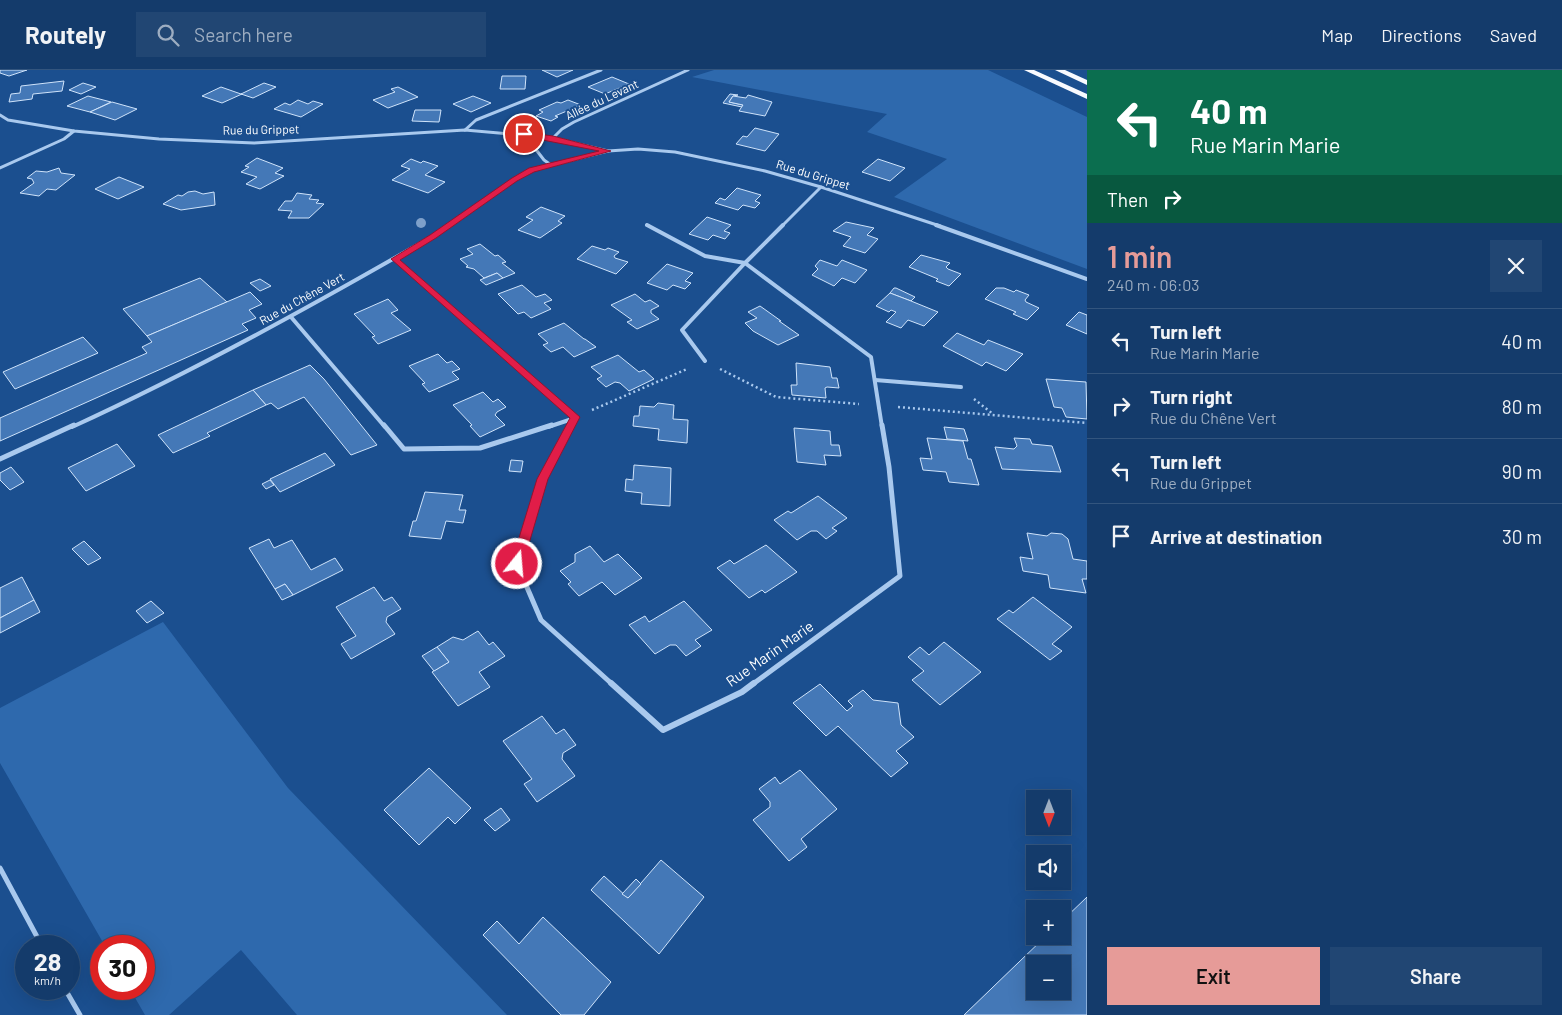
<!DOCTYPE html>
<meta charset="utf-8">
<style>
body{margin:0;font-family:Barlow,sans-serif;background:#214673;color:#f1f3f6;height:100vh;display:flex;flex-direction:column;font-size:19px;white-space:nowrap}
*{box-sizing:border-box;margin:0}
p{font-size:16px;color:#9dadc1}
.icon{flex:none;width:28px;height:28px;fill:none;stroke:currentColor;stroke-width:2;stroke-linecap:round;stroke-linejoin:round}
.map{position:relative;flex:1;overflow:hidden}
.panel{display:flex;flex-direction:column;background:#143b6b;width:475px}
.panel>*{flex:none}
.guide{background:#0b6e4f;color:#fff;overflow:hidden}
.needle{width:32px;rotate:180deg}
.buttons{position:absolute;left:1026px;top:720px;display:grid;gap:10px}
.buttons a{display:grid;place-items:center;width:45px;height:45px;border-radius:0px;background:#143b6b;box-shadow:0 5px 20px #0002,0 0 0 1px #33557e;font-size:25px}
.speed{position:absolute;left:15px;top:865px;display:flex;gap:10px;font-size:25px;font-weight:700;text-align:center}
.speed>*{display:grid;place-content:center;width:65px;height:65px;border-radius:50%;background:#143b6b;box-shadow:0 5px 20px #0002,0 0 0 1px #33557e;line-height:1}
.speed small{font-size:12px;font-weight:400}
.speed .limit{border:8px solid #d22;background:#fff;color:#111}
.pin{position:absolute;display:grid;place-items:center;width:42px;height:42px;color:#fff;margin:-21px;border:2px solid #fff;border-radius:50%;box-shadow:0 1px 5px #0007}
.me{position:absolute;width:55px;margin:-28px;rotate:17deg;stroke-linejoin:round;filter:drop-shadow(0 0 4px #0008)}
.turn{display:flex;align-items:center;gap:18px;height:105px;padding:0 20px;font-size:22px}
.turn .icon{width:65px;height:65px;stroke-width:2.5}
.turn b{display:block;font-size:35px;line-height:42px}
.then{display:flex;align-items:center;height:48px;padding:0 20px;background:#0003;gap:10px;font-size:19px}
.round{display:grid;place-items:center;flex:none;width:52px;height:52px;border-radius:0px;background:#214673}
.overview{display:flex;align-items:center;justify-content:space-between;height:85px;padding:0 20px}
h1{font-size:30px;font-weight:600;line-height:38px;color:#e69b98}
.button{display:flex;gap:10px;margin-top:auto;padding:10px 20px}
.button a{flex:1;height:58px;border-radius:0px;background:#e69b98;color:#111;font-size:20px;font-weight:600;line-height:58px;text-align:center}
.button a+a{background:#214673;color:#f1f3f6}
ul{padding:0;list-style:none}
li{display:flex;align-items:center;gap:15px;height:65px;padding:0 20px;border-top:1px solid #33557e}
li div{flex:1}
li b{display:block;font-size:19px}
li em{font-style:normal}
header{display:flex;align-items:center;gap:30px;box-sizing:border-box;height:70px;padding:0 25px;background:#143b6b;border-bottom:1px solid #33557e}
header strong{font-size:24px}
nav{display:flex;gap:28px;margin-inline-start:auto;font-size:18px}
.search{width:350px;height:45px;background:#214673;display:flex;align-items:center;gap:12px;box-sizing:border-box;padding:0 18px;border-radius:0px;color:#9dadc1;font-size:19px}
main{display:flex;flex:1;min-height:0}
.map>svg:first-child{display:block}
</style>
<header>
<strong>Routely</strong>
<div class="search"><svg class="icon" aria-label="search" viewBox="0 0 24 24"><circle cx="10" cy="10" r="6"/><path d="M15 15l6 6"/></svg>Search here</div>
<nav><a>Map</a><a>Directions</a><a>Saved</a></nav>
</header>
<main>
<div class="map">
<svg width="1087" height="945" viewBox="0 0 1087 945">
<rect width="100%" height="100%" fill="#1b4f8f"/>
<g fill="#2e69ad">
<path d="M714,0H988L1087,47V199L894,127L947,89L867,62L887,44L692,7Z"/>
<path d="M163,552L288,718L507,945H297L241,880L169,945H145L130,919H144V876H105L0,693V638Z"/>
</g>
<g fill="#4478b7" stroke="#cfe3fa" fill-rule="evenodd">
<path d="M0,0H27L9,6L0,3Z"/>
<path d="M542,0H573L557,7Z"/>
<path d="M502,6H526L525,19H500Z"/>
<path d="M612,7L629,14L605,24L588,17Z"/>
<path d="M64,11L62,21L33,24L32,29L9,32L11,24L20,23L21,16Z"/>
<path d="M83,13L96,17L81,24L69,20Z"/>
<path d="M264,13L276,17L253,28L241,24Z"/>
<path d="M221,17L241,24H242L222,33L202,26Z"/>
<path d="M398,17L418,27L388,38L373,30L395,22L391,19Z"/>
<path d="M730,24L738,25L733,26L729,32L743,35L742,37L723,33Z"/>
<path d="M748,25L772,32L765,46L739,41L743,35L729,32L733,26L746,28Z"/>
<path d="M88,26L111,32L90,42L67,36Z"/>
<path d="M473,26L491,33L471,42L453,34Z"/>
<path d="M298,30L308,34L313,31L323,34L301,47L274,39L285,33L290,35Z"/>
<path d="M568,30L581,35L555,46L558,47L551,51L536,46L543,42L539,40L557,32L561,33Z"/>
<path d="M112,32L137,39L115,50L90,42Z"/>
<path d="M415,40H441L439,52L412,51Z"/>
<path d="M755,58L779,64L765,81L736,74L743,66L747,67Z"/>
<path d="M257,88L283,98L275,103L284,106L260,119L246,114L257,107L241,102L249,97L245,96Z"/>
<path d="M411,89L421,93L423,91L438,96L425,105L445,112L428,123L392,110L410,99L401,96Z"/>
<path d="M878,89L905,98L890,111L862,102Z"/>
<path d="M59,98L61,103L75,105L56,120L47,119L39,126L20,123L34,113L32,109L27,108L36,101L47,102Z"/>
<path d="M119,107L144,117L118,129L95,119Z"/>
<path d="M737,118L761,125L755,131L760,133L755,138L743,135L738,140L715,133L720,128L725,130Z"/>
<path d="M195,121L203,124L214,122L215,135L181,140L163,134L178,125L182,126L188,122Z"/>
<path d="M297,123L312,125L309,129L319,130L316,133L324,134L309,148H288L292,141L278,140L285,131H292Z"/>
<path d="M541,137L565,146L558,151L562,153L540,168L518,160L533,150L526,147Z"/>
<path d="M707,147L731,155L724,161L730,163L725,169L713,165L708,170L689,164Z"/>
<path d="M846,152L874,158L867,165L878,169L865,183L843,176L851,167L833,161Z"/>
<path d="M480,174L495,186L498,185L506,192L502,193L515,203L503,208L497,203L484,208L474,199L466,197L468,196L460,189L473,184L467,179Z"/>
<path d="M592,176L605,180L608,178L619,182L614,186L615,188L628,192L616,204L577,189Z"/>
<path d="M921,185L950,193L946,197L948,199L961,204L949,216L936,211L938,209L909,197Z"/>
<path d="M820,190L837,196L842,190L867,200L855,213L842,208L834,216L812,205L818,199L815,196Z"/>
<path d="M667,194L693,203L685,211L691,213L685,219L673,215L667,220L647,213Z"/>
<path d="M497,203L503,208L486,215L480,210Z"/>
<path d="M200,208L227,232L147,266L123,239Z"/>
<path d="M260,209L271,216L260,221L250,213Z"/>
<path d="M522,215L536,227L545,224L552,230L544,233L551,239L531,248L524,242L518,244L498,224Z"/>
<path d="M894,218H896L915,227L911,231L890,223Z"/>
<path d="M996,218H1004L1014,222L1016,220L1029,225L1025,230L1026,232L1039,238L1027,250L1013,244L1016,242L985,229Z"/>
<path d="M250,222L262,234L249,240L256,248L242,254L248,260L0,371V348L147,283L142,277L152,272L147,266Z"/>
<path d="M890,223L911,231L938,242L924,256L908,250L901,258L886,252L896,242L891,240L889,242L876,236Z"/>
<path d="M635,224L645,232L650,230L659,236L651,240V243L659,249L637,259L627,252L632,250L611,235Z"/>
<path d="M388,229L398,240L391,243L411,260L378,274L372,267L375,266L354,244Z"/>
<path d="M760,236L781,251H779L799,265L778,275L753,261L745,253L757,248L748,242Z"/>
<path d="M1079,242L1087,245V264L1066,255Z"/>
<path d="M564,253L584,269H585L596,277L574,287L563,277L551,282L543,275L548,273L538,264Z"/>
<path d="M957,263L984,275L988,270L1023,284L1006,301L986,292L982,296L943,276Z"/>
<path d="M83,267L98,283L15,319L3,302Z"/>
<path d="M438,284L447,293L452,291L460,299L452,302L459,309L429,322L422,314L425,313L409,296Z"/>
<path d="M618,285L639,302L644,300L654,309L629,321L620,313L615,312L606,317L597,309L602,306L591,297Z"/>
<path d="M796,293L830,297L832,308H837L839,318L827,317L825,318L826,328L792,325L791,315H797Z"/>
<path d="M310,295L324,309L377,375L351,385L304,327L278,339L271,333L266,335L253,320Z"/>
<path d="M1046,309L1086,312L1087,349L1066,347L1062,338L1054,337Z"/>
<path d="M253,320L266,335L207,363L210,366L173,383L158,365Z"/>
<path d="M483,322L493,332L498,329L506,337L497,342L495,345L505,355L480,367L470,356L472,355L453,335Z"/>
<path d="M658,333L674,335L673,349L688,350L687,373L658,370L659,359L633,356L634,346H639L640,336L654,337Z"/>
<path d="M944,357L964,359L968,371L947,369Z"/>
<path d="M794,358L830,361L831,375H839L841,386L824,385L826,395L797,392Z"/>
<path d="M927,368L963,371L968,389H971L979,415L949,412L946,402L923,400L920,388L932,389Z"/>
<path d="M1014,368L1030,369L1032,374L1052,376L1061,402L1002,399L995,377L1014,379L1017,376Z"/>
<path d="M117,374L135,396L86,421L68,398Z"/>
<path d="M325,383L335,395L280,422L270,409Z"/>
<path d="M511,390L523,391L521,402L509,401Z"/>
<path d="M634,395L671,398L670,436L641,434L642,423L625,421L626,409L633,410Z"/>
<path d="M11,397L24,412L10,420L0,410V403Z"/>
<path d="M270,410L274,415L266,419L262,414Z"/>
<path d="M425,422L463,425L459,440H466L463,453L446,451L441,469L409,466L413,451H416Z"/>
<path d="M818,426L847,448L832,458L837,461L826,469L817,461H811L797,470L774,450L788,441L791,443Z"/>
<path d="M1027,463L1047,466L1051,463L1062,464L1068,469L1073,489L1087,491V509H1082L1086,523L1050,518L1048,505L1023,501L1020,487L1033,489Z"/>
<path d="M269,469L274,478L292,470L311,500L335,488L343,500L293,525L285,514L275,519L249,478Z"/>
<path d="M84,471L101,488L88,495L72,479Z"/>
<path d="M766,475L797,502L765,523L762,520L749,528L717,498L730,490L734,494Z"/>
<path d="M590,476L604,492L618,484L642,508L615,525L602,512L579,526L568,514L571,512L560,501L575,492V484Z"/>
<path d="M22,507L34,530L0,548V518Z"/>
<path d="M285,514L293,525L282,530L275,519Z"/>
<path d="M374,517L384,531L392,527L401,539L387,547L386,552L395,564L351,589L341,574L356,566L336,537Z"/>
<path d="M1033,527L1072,557L1052,574L1062,581L1050,590L997,549L1009,540L1013,543Z"/>
<path d="M34,530L40,542L0,563V548Z"/>
<path d="M151,531L164,543L147,553L136,541Z"/>
<path d="M684,531L712,560L695,570L701,576L686,586L676,575H670L655,584L629,555L645,546L649,552Z"/>
<path d="M478,561L489,575L493,572L505,586L479,602L490,617L458,636L432,602L449,592L437,577L453,567L463,570Z"/>
<path d="M944,572L981,602L940,635L912,610L924,601L908,587L920,577L929,585Z"/>
<path d="M437,577L449,592L434,601L422,586Z"/>
<path d="M820,614L847,641L853,636L848,631L863,620L873,630L898,633L901,655L914,667L896,681L908,693L891,707L838,656L826,666L793,633Z"/>
<path d="M542,646L556,664L564,659L576,675L563,683L562,689L575,706L537,732L524,714L532,709L503,671Z"/>
<path d="M429,698L471,738L455,754L448,747L419,775L384,740Z"/>
<path d="M800,700L837,739L801,769L807,777L789,791L753,750L770,737V732L759,719L775,707L780,714Z"/>
<path d="M501,738L510,750L495,761L484,750Z"/>
<path d="M661,790L704,827L659,884L591,820L604,806L628,828Z"/>
<path d="M636,809L641,814L628,828L622,824Z"/>
<path d="M1087,827V945H964L1046,866H1062V851ZM1035,894H1062V921H1035Z"/>
<path d="M543,847L611,912L584,945H561L483,865L497,851L519,874Z"/>
</g>
<g fill="none" stroke-linecap="round" stroke-linejoin="round">
<g stroke="#a9c9ee" stroke-width="2.5" stroke-dasharray="2 3" stroke-linecap="butt">
<path d="M720,299L776,327L859,334"/>
<path d="M974,329L993,344"/>
<path d="M898,337L1087,353"/>
<path d="M592,340L687,299"/>
</g>
<g stroke="#a9c9ee" stroke-width="5">
<path d="M0,798L42,876"/>
<path d="M65,919L80,945"/>
</g>
<g stroke="#a9c9ee" stroke-width="3">
<path d="M0,45L8,50L74,61L159,69L254,73L465,60L553,68L608,81L638,79L675,82L765,101L821,117L940,156"/>
<path d="M465,60L476,50L601,0"/>
<path d="M524,64L544,90L551,95"/>
<path d="M553,68L562,59L574,52L688,0"/>
<path d="M0,98L64,69L74,61"/>
<path d="M647,155L649,156"/>
<path d="M447,156L515,109L532,100L608,81"/>
<path d="M782,156L821,117"/>
</g>
<g stroke="#a9c9ee" stroke-width="4">
<path d="M647,155L705,186L745,193L682,260L705,291"/>
<path d="M783,155L745,193L871,287L882,357"/>
<path d="M936,155L1087,209"/>
<path d="M395,189L575,347L570,357"/>
<path d="M291,247L385,357"/>
<path d="M875,310L961,317"/>
<path d="M72,357C196,300 315,234 433,166L449,155"/>
<path d="M548,357L575,348"/>
</g>
<g stroke="#a9c9ee" stroke-width="5">
<path d="M384,355L404,379L480,378L552,355"/>
<path d="M571,355L542,409L517,494L541,550L612,614"/>
<path d="M0,389L74,355"/>
<path d="M753,614L900,506L889,397L882,355"/>
</g>
<path stroke="#a9c9ee" stroke-width="6" d="M611,613L663,660L742,622L754,613"/>
<g fill="#f8faff" fill-rule="evenodd">
<path d="M1024,0H1034L1087,24V29Z"/>
<path d="M1055,0H1065L1087,10V15Z"/>
</g>
</g>
<circle fill="#7ea0ca" cx="421" cy="153" r="5"/>
<path fill="#e11d48" stroke="#92132f" d="M524,62L553,66L611,81L534,102L517,111L436,168L400,190L580,347L548,409L523,494L517,498L511,494L537,409L570,348L391,189L430,165L512,108L529,98L599,81L522,66L521,64Z"/>
<g text-anchor="middle" stroke-width="4" stroke-linejoin="round" paint-order="stroke">
<g font-size="12" fill="#fff" stroke="#1b4f8f">
<text transform="translate(602 30) rotate(-25)" y="4">Allée du Levant</text>
<text transform="translate(261 60) rotate(-1)" y="4">Rue du Grippet</text>
<text transform="translate(813 105) rotate(17)" y="4">Rue du Grippet</text>
<text transform="translate(302 229) rotate(-29)" y="4">Rue du Chêne Vert</text>
</g>
<g font-size="15" fill="#fff" stroke="#1b4f8f">
<text transform="translate(770 584) rotate(-35)" y="5">Rue Marin Marie</text>
</g>
</g>
</svg>
<div class="buttons">
<a><svg class="needle" viewBox="-14 -14 28 28"><path d="M0-13l5 13h-10z" fill="#e53935"/><path d="M0 13l5-13h-10z" fill="#9dadc1"/></svg></a>
<a><svg class="icon" aria-label="sound" viewBox="0 0 24 24"><path d="M4 9h4l5-4v14l-5-4H4zM17 9q2 3 0 6"/></svg></a>
<a>+</a>
<a>−</a>
</div>
<div class="speed"><div>28<small>km/h</small></div><div class="limit">30</div></div>
<div class="pin" style="left:524px;top:64px;background:#d93025"><svg class="icon" aria-label="arrive" viewBox="0 0 24 24"><path d="M6 21V4h12l-3 4 3 4H6"/></svg></div>
<svg class="me" style="left:517px;top:494px" viewBox="-20 -20 40 40"><circle r="17" fill="#e11d48" stroke="#fff" stroke-width="3"/><path d="M0-11L8 9 0 5-8 9z" fill="#fff"/></svg>
</div>
<section class="panel">
<div class="guide">
<div class="turn"><svg class="icon" aria-label="left" viewBox="0 0 24 24"><path d="M17 20v-9H6M10 6l-5 5 5 5"/></svg><div><b>40 m</b>Rue Marin Marie</div></div>
<div class="then">Then<svg class="icon" aria-label="right" viewBox="0 0 24 24"><path d="M7 20v-9h11M14 6l5 5-5 5"/></svg></div>
</div>
<div class="overview"><div><h1>1 min</h1><p>240 m · 06:03</p></div><a class="round"><svg class="icon" aria-label="close" viewBox="0 0 24 24"><path d="M6 6l12 12M18 6L6 18"/></svg></a></div>
<ul>
<li><svg class="icon" aria-label="left" viewBox="0 0 24 24"><path d="M17 20v-9H6M10 6l-5 5 5 5"/></svg><div><b>Turn left</b><p>Rue Marin Marie</p></div><em>40 m</em></li>
<li><svg class="icon" aria-label="right" viewBox="0 0 24 24"><path d="M7 20v-9h11M14 6l5 5-5 5"/></svg><div><b>Turn right</b><p>Rue du Chêne Vert</p></div><em>80 m</em></li>
<li><svg class="icon" aria-label="left" viewBox="0 0 24 24"><path d="M17 20v-9H6M10 6l-5 5 5 5"/></svg><div><b>Turn left</b><p>Rue du Grippet</p></div><em>90 m</em></li>
<li><svg class="icon" aria-label="arrive" viewBox="0 0 24 24"><path d="M6 21V4h12l-3 4 3 4H6"/></svg><div><b>Arrive at destination</b></div><em>30 m</em></li>
</ul>
<div class="button"><a>Exit</a><a>Share</a></div>
</section>
</main>
